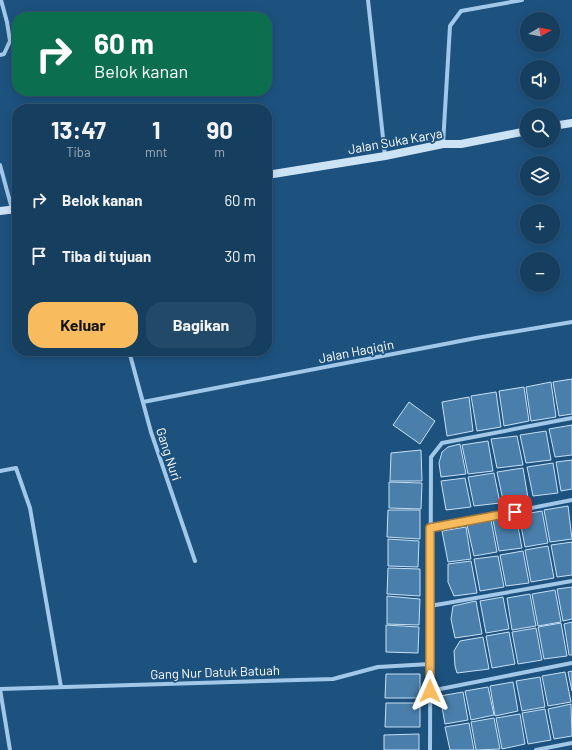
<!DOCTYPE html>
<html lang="id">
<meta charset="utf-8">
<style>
body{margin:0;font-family:Barlow,sans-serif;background:#234968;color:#f1f3f6;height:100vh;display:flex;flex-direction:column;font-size:15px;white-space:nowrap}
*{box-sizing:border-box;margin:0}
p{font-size:13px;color:#9eaebd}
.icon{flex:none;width:22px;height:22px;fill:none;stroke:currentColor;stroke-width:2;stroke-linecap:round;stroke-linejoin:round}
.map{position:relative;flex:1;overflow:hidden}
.sheet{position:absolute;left:12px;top:104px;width:260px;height:252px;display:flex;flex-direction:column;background:#163e5f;border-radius:16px;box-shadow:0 2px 10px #0003,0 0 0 1px #355774}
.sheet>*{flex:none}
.top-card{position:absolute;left:12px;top:12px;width:260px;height:84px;border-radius:16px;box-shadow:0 2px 10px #0003,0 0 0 1px #355774;background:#0b6e4f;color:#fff;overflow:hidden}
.needle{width:26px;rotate:80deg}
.tools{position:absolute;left:520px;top:12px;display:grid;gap:8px}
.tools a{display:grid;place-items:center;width:40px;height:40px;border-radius:50%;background:#163e5f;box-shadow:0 2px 10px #0003,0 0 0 1px #355774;font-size:20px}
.pin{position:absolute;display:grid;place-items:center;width:34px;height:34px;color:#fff;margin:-17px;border-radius:8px;box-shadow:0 2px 6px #0006}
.me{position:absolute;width:44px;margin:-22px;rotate:0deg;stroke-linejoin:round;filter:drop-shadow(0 0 3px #0008)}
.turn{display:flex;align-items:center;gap:14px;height:84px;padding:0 16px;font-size:18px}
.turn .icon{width:52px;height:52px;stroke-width:2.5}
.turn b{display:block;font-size:28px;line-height:34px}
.eta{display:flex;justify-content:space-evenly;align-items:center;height:68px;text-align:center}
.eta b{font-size:24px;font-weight:700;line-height:28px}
.action{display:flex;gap:8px;margin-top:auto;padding:8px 16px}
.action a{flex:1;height:46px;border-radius:16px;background:#f8bc5f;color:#111;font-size:16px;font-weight:700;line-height:46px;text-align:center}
.action a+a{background:#234968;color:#f1f3f6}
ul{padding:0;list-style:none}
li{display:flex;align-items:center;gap:12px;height:56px;padding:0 16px}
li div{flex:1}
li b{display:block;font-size:15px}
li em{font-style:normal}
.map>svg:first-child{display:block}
</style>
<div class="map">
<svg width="572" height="750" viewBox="0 0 572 750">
<rect width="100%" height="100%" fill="#1d527f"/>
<g fill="#4a7fab" stroke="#c5e0f6">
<path d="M572,379V414L559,416L553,382Z"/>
<path d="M551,382L556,417L531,421L526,387Z"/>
<path d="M524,387L529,421L504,426L499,391Z"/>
<path d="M496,392L501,427L477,431L471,396Z"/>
<path d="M469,397L473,431L447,436L442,402Z"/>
<path d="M409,402L435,421L420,444L393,425Z"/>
<path d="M572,425V455L555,457L549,429Z"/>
<path d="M546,431L551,460L526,463L520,435Z"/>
<path d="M517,436L523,465L497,468L491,439Z"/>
<path d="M488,441L493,471L468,474L462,445Z"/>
<path d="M460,444L466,474L441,477L439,463L442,452L448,447Z"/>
<path d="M421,450L422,481H390L391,453Z"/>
<path d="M572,460V489L561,491L556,462Z"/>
<path d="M553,463L558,493L533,496L527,467Z"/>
<path d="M523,468L528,498L503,500L497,472Z"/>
<path d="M494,473L500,503L474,506L468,477Z"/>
<path d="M465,478L471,507L446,510L441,481Z"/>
<path d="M389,482L422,483L421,509L389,508Z"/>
<path d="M568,506L572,539L550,542L544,510Z"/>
<path d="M388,510H420V539L387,537Z"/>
<path d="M542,511L548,543L525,547L519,515Z"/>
<path d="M516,516L522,548L499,551L493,520Z"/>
<path d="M491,520L497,552L474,556L467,525Z"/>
<path d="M466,527L471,559L448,562L442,531Z"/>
<path d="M388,539L419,541L418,567L388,566Z"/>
<path d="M572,542V575L557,577L551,545Z"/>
<path d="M548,546L554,578L531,582L525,550Z"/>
<path d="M523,551L529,583L506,586L500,555Z"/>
<path d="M498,556L504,587L480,591L474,559Z"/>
<path d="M471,561L477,593L454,596L448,582V564Z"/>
<path d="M388,568L420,569V596L387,594Z"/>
<path d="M572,587V619L563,621L557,589Z"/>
<path d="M555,590L561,622L538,626L532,594Z"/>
<path d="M530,594L536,626L512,630L507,598Z"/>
<path d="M387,596L420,599L419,625L387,624Z"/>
<path d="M503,597L509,629L486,633L480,601Z"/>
<path d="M476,601L482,634L455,638L451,619L453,606Z"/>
<path d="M572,622V655H569L564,624Z"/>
<path d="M561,623L567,656L544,659L538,627Z"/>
<path d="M386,625L419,627L418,653L386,652Z"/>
<path d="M536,628L542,660L518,664L512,632Z"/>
<path d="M509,632L515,664L492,668L486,636Z"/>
<path d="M483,637L489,669L457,673L455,666L454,651L460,641Z"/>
<path d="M572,671V691L568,672Z"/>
<path d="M565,672L571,702L548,706L542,676Z"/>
<path d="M386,674H420V698H385Z"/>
<path d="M540,677L545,707L522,711L516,681Z"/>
<path d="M513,682L518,711L495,716L490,686Z"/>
<path d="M488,687L494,715L471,720L465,691Z"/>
<path d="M463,692L468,720L445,724L440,696Z"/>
<path d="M386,703H420V727H385Z"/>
<path d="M571,704L572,736L554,739L548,709Z"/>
<path d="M545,709L551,740L528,744L522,713Z"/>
<path d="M520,714L525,744L502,749L496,718Z"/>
<path d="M494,718L500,749L476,750L471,722Z"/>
<path d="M469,723L474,750H450L445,727Z"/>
<path d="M419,734V750H384V735Z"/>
</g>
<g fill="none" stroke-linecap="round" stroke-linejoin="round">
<g stroke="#a1c8e8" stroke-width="4">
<path d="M368,0L385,156"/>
<path d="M0,55L4,54L10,41L7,22L1,0"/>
<path d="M443,144L450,26L461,11L522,0"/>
<path d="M0,165L12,209"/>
<path d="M129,351L151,432L195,561"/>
<path d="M143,402L476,338L572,322"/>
<path d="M0,471L16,468L30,508L61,687"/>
<path d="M430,528L572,500"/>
<path d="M430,606L572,581"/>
<path d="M0,689L333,679L378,667L430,664"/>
<path d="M0,689L10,750"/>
<path d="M430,691L572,663"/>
<path d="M430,750L431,457L442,443L572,418"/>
<path d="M536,750L572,743"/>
</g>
<g stroke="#cce3f6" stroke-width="8">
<path d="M553,126L572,123"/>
<path d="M267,175L385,156L443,144H461L527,131"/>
<path d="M0,211L17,209"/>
</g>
</g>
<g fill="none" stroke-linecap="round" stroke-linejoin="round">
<g stroke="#a17a3e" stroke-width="10">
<path id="route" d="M430,691V528L515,512"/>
</g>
<use href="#route" stroke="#f8bc5f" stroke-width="7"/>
</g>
<g text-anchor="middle" stroke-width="3.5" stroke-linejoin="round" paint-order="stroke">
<g font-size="13" fill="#fff" stroke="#1d527f">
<text transform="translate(395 141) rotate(-10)" y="5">Jalan Suka Karya</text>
<text transform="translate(356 351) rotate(-11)" y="5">Jalan Haqiqin</text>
<text transform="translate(169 454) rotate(72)" y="5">Gang Nuri</text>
<text transform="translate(215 672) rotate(-2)" y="5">Gang Nur Datuk Batuah</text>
</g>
</g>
</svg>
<div class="tools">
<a><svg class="needle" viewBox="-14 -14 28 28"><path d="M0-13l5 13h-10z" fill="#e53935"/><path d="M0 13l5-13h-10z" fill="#9eaebd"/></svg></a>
<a><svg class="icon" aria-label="sound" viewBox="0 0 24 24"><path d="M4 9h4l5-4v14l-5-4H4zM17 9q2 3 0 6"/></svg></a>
<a><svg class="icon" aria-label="search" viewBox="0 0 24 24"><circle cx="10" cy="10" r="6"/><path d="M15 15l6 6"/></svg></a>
<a><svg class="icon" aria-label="layers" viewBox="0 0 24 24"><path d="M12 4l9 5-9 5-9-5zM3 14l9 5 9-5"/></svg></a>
<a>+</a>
<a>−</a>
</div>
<div class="pin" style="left:515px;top:512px;background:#d93025"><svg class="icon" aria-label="arrive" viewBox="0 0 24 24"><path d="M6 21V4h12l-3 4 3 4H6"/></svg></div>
<svg class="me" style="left:430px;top:691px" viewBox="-20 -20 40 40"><path d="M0-17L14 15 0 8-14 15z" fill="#f8bc5f" stroke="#fff" stroke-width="4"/></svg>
<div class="top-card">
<div class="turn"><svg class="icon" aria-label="right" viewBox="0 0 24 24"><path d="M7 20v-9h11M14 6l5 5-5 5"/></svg><div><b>60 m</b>Belok kanan</div></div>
</div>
<section class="sheet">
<div class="eta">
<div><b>13:47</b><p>Tiba</p></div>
<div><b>1</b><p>mnt</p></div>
<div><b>90</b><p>m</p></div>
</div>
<ul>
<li><svg class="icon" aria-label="right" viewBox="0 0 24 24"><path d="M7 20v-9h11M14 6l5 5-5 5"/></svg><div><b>Belok kanan</b></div><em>60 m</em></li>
<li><svg class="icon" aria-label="arrive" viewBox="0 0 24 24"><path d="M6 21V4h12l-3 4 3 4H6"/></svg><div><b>Tiba di tujuan</b></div><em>30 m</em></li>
</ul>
<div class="action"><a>Keluar</a><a>Bagikan</a></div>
</section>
</div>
